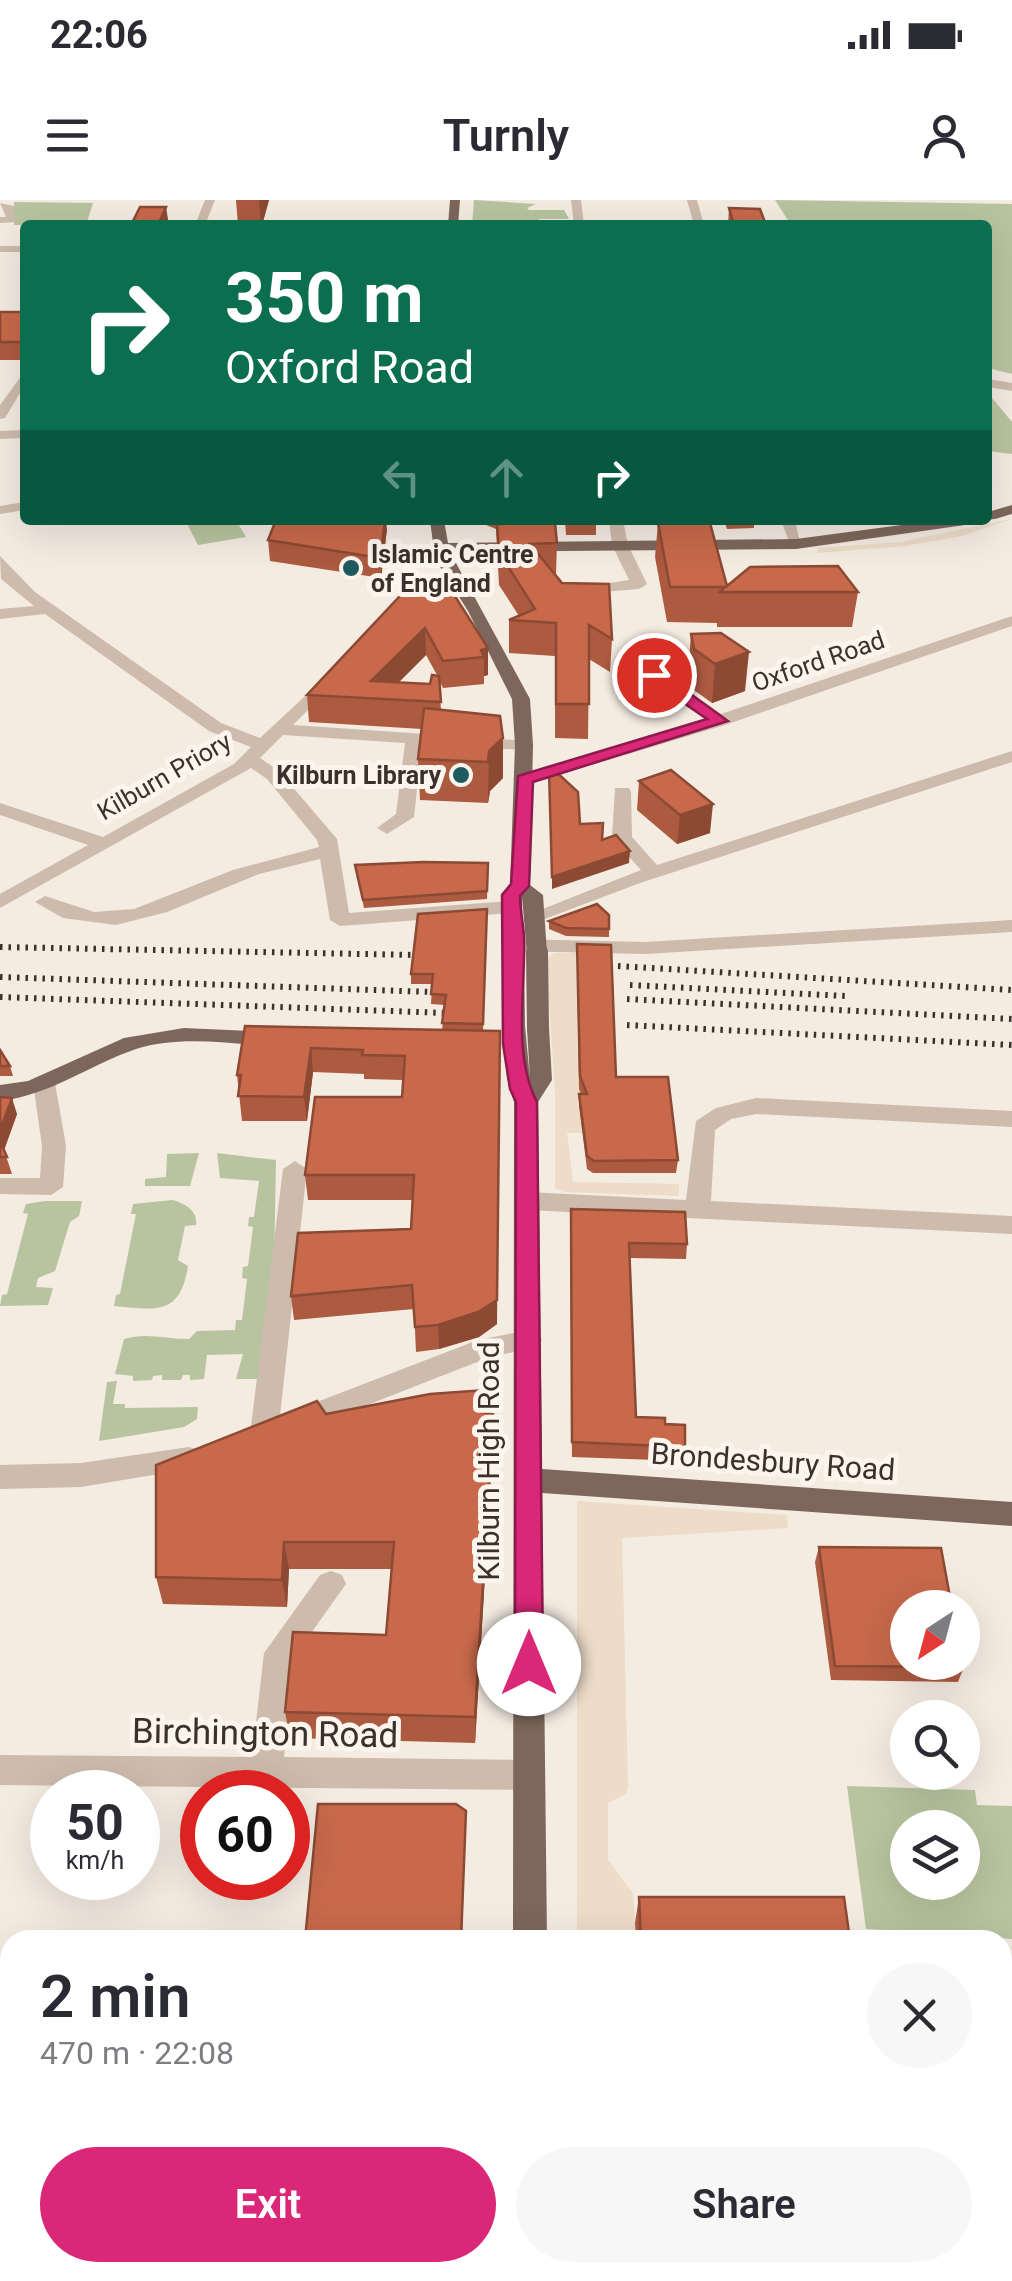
<!DOCTYPE html>
<meta charset="utf-8">
<style>
body{margin:0;font-family:Roboto,sans-serif;background:#f7f7f7;color:#2b2b33;height:100vh;display:flex;flex-direction:column;font-size:38px;white-space:nowrap}
*{box-sizing:border-box;margin:0}
p{font-size:32px;color:#7c7c81}
.icon{flex:none;width:55px;height:55px;fill:none;stroke:currentColor;stroke-width:2;stroke-linecap:round;stroke-linejoin:round}
.map{position:relative;flex:1;overflow:hidden}
.drawer{position:absolute;left:0px;top:1730px;width:1012px;height:352px;display:flex;flex-direction:column;background:#fff;border-radius:30px 30px 0 0;box-shadow:0 10px 40px #0002}
.drawer>*{flex:none}
.banner{position:absolute;left:20px;top:20px;width:972px;height:305px;border-radius:10px;box-shadow:0 10px 40px #0002;background:#0b6e4f;color:#fff;overflow:hidden}
.needle{width:65px;rotate:216deg}
.controls{position:absolute;left:890px;top:1390px;display:grid;gap:20px}
.controls a{display:grid;place-items:center;width:90px;height:90px;border-radius:50%;background:#fff;box-shadow:0 10px 40px #0002;font-size:50px}
.speed{position:absolute;left:30px;top:1570px;display:flex;gap:20px;font-size:50px;font-weight:700;text-align:center}
.speed>*{display:grid;place-content:center;width:130px;height:130px;border-radius:50%;background:#fff;box-shadow:0 10px 40px #0002;line-height:1}
.speed small{font-size:25px;font-weight:400}
.speed .limit{border:15px solid #d22;background:#fff;color:#111}
.pin{position:absolute;display:grid;place-items:center;width:85px;height:85px;color:#fff;margin:-42px;border:5px solid #fff;border-radius:50%;box-shadow:0 2px 10px #0007}
.me{position:absolute;width:110px;margin:-55px;rotate:0deg;stroke-linejoin:round;filter:drop-shadow(0 0 8px #0008)}
.turn{display:flex;align-items:center;gap:35px;height:210px;padding:0 40px;font-size:45px}
.turn .icon{width:130px;height:130px;stroke-width:2.5}
.turn b{display:block;font-size:70px;line-height:85px}
.lanes{display:flex;align-items:center;height:95px;padding:0 40px;background:#0003;justify-content:center;gap:50px;direction:ltr}
.lanes .off{opacity:.35}
.round{display:grid;place-items:center;flex:none;width:105px;height:105px;border-radius:52px;background:#f7f7f7}
.head{display:flex;align-items:center;justify-content:space-between;height:170px;padding:0 40px}
h1{font-size:60px;font-weight:600;line-height:75px}
.primary-button{display:flex;gap:20px;margin-top:auto;padding:20px 40px}
.primary-button a{flex:1;height:115px;border-radius:60px;background:#db2777;color:#fff;font-size:40px;font-weight:600;line-height:115px;text-align:center}
.primary-button a+a{background:#f7f7f7;color:#2b2b33}
.status{display:flex;justify-content:space-between;align-items:center;height:70px;padding:0 50px;background:#fff;direction:ltr}
.status svg{height:28px;fill:currentColor}
header{display:flex;justify-content:space-between;align-items:center;height:130px;padding:0 40px;background:#fff;font-size:45px;font-weight:600}
.map>svg:first-child{display:block}
</style>
<div class="status"><b>22:06</b><svg viewBox="0 0 49 12"><path d="M0 12V9h3v3zM5 12V6h3v6zM10 12V3h3v9zM15 12V0h3v12zM26 1h20v11H26zM47 4h2v5h-2z"/></svg></div>
<header><svg class="icon" aria-label="menu" viewBox="0 0 24 24"><path d="M4 6h16M4 12h16M4 18h16"/></svg>Turnly<svg class="icon" aria-label="person" viewBox="0 0 24 24"><circle cx="12" cy="8" r="4"/><path d="M4 21q1-7 8-7t8 7"/></svg></header>
<div class="map">
<svg width="1012" height="2081" viewBox="0 0 1012 2081">
<rect width="100%" height="100%" fill="#f4ebe1"/>
<g fill="#b8c4a0" fill-rule="evenodd">
<path d="M474,0L536,4L527,8L529,10H564L569,19H540L525,25H472Z"/>
<path d="M775,0L1012,4V174L988,168V25H791Z"/>
<path d="M14,2L93,3L86,25H14Z"/>
<path d="M988,193L1012,222V254L988,251Z"/>
<path d="M185,320H236L246,337L198,345Z"/>
<path d="M199,953L190,986H145V979L166,977L167,954Z"/>
<path d="M217,953L276,960L272,1173L262,1179H236L243,1154L207,1155L204,1179L190,1180V1175H183L181,1180H162V1175L153,1176L152,1180L133,1181V1176L115,1174L124,1139C145,1132 167,1139 189,1139L197,1131L235,1130L236,1120H242L247,1079L242,1078L243,1067L248,1066L253,1027L248,1026L249,1017H254L259,981L220,978Z"/>
<path d="M173,1000C185,1004 198,1010 196,1025L185,1026L178,1060L188,1066C180,1116 157,1110 114,1106L116,1095L120,1094L136,1014H131L133,1004Z"/>
<path d="M45,1001H82L79,1016L70,1022L55,1071L38,1078L36,1087L53,1088L48,1105L0,1106L2,1095L7,1094L28,1014L23,1013L26,1004Z"/>
<path d="M117,1181L113,1204H125V1208L198,1207L197,1219L184,1227L99,1241L107,1182Z"/>
<path d="M847,1586L975,1590L977,1605L1012,1606V1739L866,1729ZM908,1628H962V1682H908Z"/>
</g>
<g fill="#ecdcc8">
<path d="M1012,319L962,336L905,346L818,353L817,348L900,342Z"/>
<path d="M555,753H576L583,933H567L573,982L679,984V996L564,992L555,988V892L546,759Z"/>
<path d="M577,1301L787,1315L788,1328L622,1338L628,1587L626,1594L608,1603V1660L633,1693L636,1740H577Z"/>
</g>
<g fill="none" stroke-linecap="round" stroke-linejoin="round">
<g fill="#cdbbac" fill-rule="evenodd">
<path d="M205,0H215L205,25H195Z"/>
<path d="M571,0H581L584,25H574Z"/>
<path d="M687,0H697L704,25H694Z"/>
<path d="M0,3L14,6L15,22L0,23V17H6Z"/>
<rect x="0" y="46" width="25" height="6"/>
<path d="M25,171V185L5,218L0,219V205Z"/>
<path d="M988,179L1012,183V191L988,187Z"/>
<path d="M25,230V238L0,239V231Z"/>
<path d="M25,302V310L0,314V306Z"/>
<path d="M609,320H623L628,345L647,384L639,389L577,394V388L629,380L612,345Z"/>
<path d="M781,320H795L801,347H791Z"/>
<path d="M0,356L35,392L221,523L260,538L332,471L340,476L338,480L293,525L530,541V549L524,550L422,544L414,617L387,634L377,628L396,614L405,543L283,535L260,558L279,571L337,639L349,713L511,701L521,707L511,713L340,726L330,720L320,659L259,674L167,712L116,725L63,718L35,702L45,696L94,712L134,709L233,670L319,647L317,640L267,579L251,568L0,708V694L88,645L0,615V603L103,637L234,564L251,547L209,531L45,414L0,419V409L34,406L1,379Z"/>
<path d="M1012,416V426L725,525L531,583L524,585L515,579L705,519L652,481L629,485V477L660,471L721,514Z"/>
<path d="M1012,551V562L640,683L542,720H528L525,716L641,670L612,638L615,588H629L631,592L632,637L657,665Z"/>
<path d="M1012,720V732L645,754L513,751L503,745L513,739L645,742Z"/>
<path d="M44,876L55,883L66,946L63,987L51,995L0,994V978H40L42,946L33,883Z"/>
<path d="M756,898L1012,911V927L756,914L731,919L715,930L711,1001L1012,1016V1034L527,1010L515,1001L527,992L686,1000L696,921L716,908Z"/>
<path d="M295,961L307,969L278,1234L274,1242L264,1245L254,1242L250,1234L283,969Z"/>
<path d="M529,1130L538,1133L542,1140L538,1147L490,1157L293,1234L283,1231L279,1223L283,1215L478,1140Z"/>
<path d="M189,1247L199,1250L203,1258L199,1266L189,1269L81,1287L0,1289V1265L81,1263Z"/>
<path d="M331,1371L342,1375L346,1384L294,1457L284,1557L529,1560L541,1564L545,1575L541,1586L529,1590L0,1585V1555L252,1557L264,1453L320,1375Z"/>
<path d="M257,2072H297L296,2081H256Z"/>
</g>
<g fill="#7d675c" fill-rule="evenodd">
<path d="M450,0H460L458,25H448Z"/>
<path d="M1012,305V314C1004,316 995,320 986,320L988,312Z"/>
<path d="M430,320H444L448,343L796,339L939,320H979L972,324L796,349L450,352L530,499L533,545L530,685L543,695L547,753L537,759L527,753L522,697L523,753L513,759L503,753L501,698L510,687L515,545L512,499L468,411L435,359Z"/>
<path d="M514,819L525,826L530,879L527,828L538,821L549,828L552,880L538,902L542,1269L1012,1302V1326L542,1293L547,1740H513L514,902L507,878L503,826Z"/>
<path d="M184,828L274,832L285,839L274,846C229,844 180,835 136,849C89,865 51,895 0,901V885L28,881L124,838Z"/>
<rect x="501" y="2072" width="40" height="9"/>
</g>
<g stroke="#3b302b" stroke-width="6" stroke-dasharray="2.5 6" stroke-linecap="butt">
<path d="M0,747L415,755"/>
<path d="M618,766L1012,790"/>
<path d="M0,777L431,792"/>
<path d="M630,785L845,796"/>
<path d="M0,797L446,813"/>
<path d="M627,799L1012,819"/>
<path d="M627,825L1012,845"/>
</g>
<g stroke="#7d675c" stroke-width="22">
<path d="M513,753L514,826"/>
<path d="M537,753L538,828"/>
</g>
</g>
<g fill="#ac5a40" fill-rule="evenodd">
<path d="M236,0H269L262,25H238Z"/>
<path d="M729,8L766,25H728Z"/>
<rect x="0" y="112" width="25" height="48"/>
<path d="M474,320H553L557,343L556,375L612,439L610,472L589,459L588,539L555,538V456L509,453V420L519,416L499,385L496,329Z"/>
<path d="M565,320H596V335H566Z"/>
<path d="M724,320H754V328L727,329Z"/>
<path d="M658,323L727,386L858,392L852,427H717V423L667,422L655,357Z"/>
<path d="M387,329L381,378L270,361L268,340Z"/>
<path d="M416,379L488,448V475L484,476V484L443,488L439,480L441,510L503,578L490,591L488,603L420,600L418,559L422,529L309,522L307,495ZM426,455L437,475L430,484L398,483Z"/>
<path d="M691,434L745,491L712,503L691,488L688,472Z"/>
<path d="M639,581L710,633L677,644L637,610Z"/>
<path d="M488,663L487,699L364,708L355,665Z"/>
<path d="M487,709L483,831L497,1124L479,1137L439,1149L416,1152L414,1109L294,1120L291,1096L411,1029L412,1000H308L305,975L402,897L403,880L364,879V874L313,872L307,921H242L237,875L245,826L442,830L445,805L431,804L432,784H411V774Z"/>
<path d="M549,721L609,729V737L566,736L549,729Z"/>
<path d="M577,756L616,877L678,960L676,973H593L587,969L579,906V894H581L579,889Z"/>
<path d="M0,850L10,866L13,876H0Z"/>
<path d="M0,897L17,914L4,950L12,974H0Z"/>
<path d="M570,1024L687,1044L686,1059L630,1058L636,1217L665,1224L685,1247L684,1261L572,1257Z"/>
<path d="M485,1190L486,1213L493,1242L475,1543L290,1538L285,1512L386,1435L391,1369H289L287,1407L163,1404L156,1377L326,1214Z"/>
<path d="M819,1347L964,1467L958,1482L831,1480L815,1362Z"/>
<path d="M639,1697L850,1740H636L635,1723Z"/>
<path d="M917,2072H1002L1008,2081H918Z"/>
</g>
<g fill="#8c4a34">
<path d="M259,0H269L262,25H261Z"/>
<path d="M166,7L169,25H158Z"/>
<path d="M385,320H386L387,329L381,378L380,358Z"/>
<path d="M425,428L426,455L382,499L371,481Z"/>
<path d="M488,448V475L484,476V457L481,450Z"/>
<path d="M749,452L745,491L712,503L715,464Z"/>
<path d="M503,538V578L490,591L488,603L489,551Z"/>
<path d="M713,604L710,633L677,644L680,615Z"/>
<path d="M630,651L629,663L552,689V677Z"/>
<path d="M500,831L497,1124L479,1137L439,1149L438,1125Z"/>
<path d="M311,848L313,872L307,921L304,897Z"/>
<path d="M12,898L17,914L3,953L0,944V930Z"/>
<path d="M485,1190L486,1218L481,1212Z"/>
<path d="M493,1214V1242L475,1543V1517Z"/>
<path d="M284,1342L289,1369L287,1407L282,1380Z"/>
<path d="M466,1611L462,1740H461Z"/>
</g>
<g fill="#c8694b" stroke="#8c4a34" stroke-width="2.5">
<path d="M140,7H166L158,25H131Z"/>
<path d="M729,8L760,9L766,25H734Z"/>
<rect x="0" y="112" width="25" height="30"/>
<path d="M276,320H385L380,358L268,340Z"/>
<path d="M555,323L557,343L530,344L562,383L609,384L612,439L589,425V504H556V423L509,420L535,409L499,352L497,324Z"/>
<path d="M658,323H710L727,386L750,367L838,366L858,392H720L725,387H670Z"/>
<path d="M430,377L444,379L488,448L481,450L484,457L443,461L425,428L371,481L430,484L432,475L439,476L441,502L307,495L416,379Z"/>
<path d="M721,433L749,452L715,464L694,449L691,434Z"/>
<path d="M424,508L500,516L503,538L489,551L488,562L418,559Z"/>
<path d="M553,569L578,592L580,624L603,623L602,640L616,635L630,651L552,677L549,570Z"/>
<path d="M671,570L713,604L680,615L639,581Z"/>
<path d="M423,662L488,663L487,691L363,700L355,665Z"/>
<path d="M597,704L609,715V729L566,728L549,721Z"/>
<path d="M487,709L483,824L442,823L446,795L431,794L433,774H411L418,714Z"/>
<path d="M577,744L611,745L616,877H668L678,960L594,961L587,956L579,894H587L580,876Z"/>
<path d="M245,826L500,831L497,1100L478,1112L438,1125L415,1127L412,1085L291,1096L298,1033L411,1029L414,975H305L315,897H402L405,856L362,855L363,850L311,848L304,897L238,896L241,875H237Z"/>
<path d="M0,850L10,866H0Z"/>
<path d="M0,897L12,898L0,930Z"/>
<path d="M0,941L7,957H0Z"/>
<path d="M571,1009L685,1012L687,1044L629,1043L636,1217L665,1218V1224L685,1225V1247L572,1242Z"/>
<path d="M485,1190L481,1212L493,1214L475,1517L285,1512L293,1432L386,1435L394,1342H284L282,1380L156,1377V1265L317,1201L326,1214L430,1194Z"/>
<path d="M819,1347L941,1348L952,1408H908V1462H962V1461L964,1467L835,1466Z"/>
<path d="M318,1604H456L466,1611L461,1740H305Z"/>
<path d="M639,1697H844L850,1740H641Z"/>
<path d="M1002,2048L1008,2081H932L931,2072H1002Z"/>
<path d="M295,2072H311L310,2081H286L287,2074Z"/>
<path d="M596,2072H770V2081H597Z"/>
</g>
<path fill="#db2777" stroke="#8e194d" stroke-width="2.5" d="M649,472H660L728,521L533,582L529,686L520,696C520,709 523,722 524,736C526,788 512,854 537,902L543,1464L539,1473L529,1476L519,1473L515,1464L516,902L510,889L503,844L502,695L511,684L518,576L707,519L649,479Z"/>
<g fill="#1f5a5e" stroke="#fbf5ee" stroke-width="4">
<circle cx="351" cy="368" r="10"/>
<circle cx="461" cy="575" r="10"/>
</g>
<g text-anchor="middle" stroke-width="10" stroke-linejoin="round" paint-order="stroke">
<g font-size="25" font-weight="bold" fill="#3b302b" stroke="#fbf5ee" text-anchor="start">
<text x="371" y="363">Islamic Centre<tspan x="371" dy="29">of England</tspan></text>
<text x="441" y="584" text-anchor="end">Kilburn Library</text>
</g>
<g font-size="25" fill="#3b302b" stroke="#fbf5ee">
<text transform="translate(818 461) rotate(-19)" y="9">Oxford Road</text>
<text transform="translate(164 576) rotate(-30)" y="9">Kilburn Priory</text>
</g>
<g font-size="30" fill="#3b302b" stroke="#fbf5ee">
<text transform="translate(489 1261) rotate(-90)" y="10">Kilburn High Road</text>
<text transform="translate(773 1262) rotate(4)" y="10">Brondesbury Road</text>
</g>
<g font-size="35" fill="#3b302b" stroke="#fbf5ee">
<text transform="translate(265 1533) rotate(1)" y="12">Birchington Road</text>
</g>
</g>
</svg>
<div class="controls">
<a><svg class="needle" viewBox="-14 -14 28 28"><path d="M0-13l5 13h-10z" fill="#e53935"/><path d="M0 13l5-13h-10z" fill="#7c7c81"/></svg></a>
<a><svg class="icon" aria-label="search" viewBox="0 0 24 24"><circle cx="10" cy="10" r="6"/><path d="M15 15l6 6"/></svg></a>
<a><svg class="icon" aria-label="layers" viewBox="0 0 24 24"><path d="M12 4l9 5-9 5-9-5zM3 14l9 5 9-5"/></svg></a>
</div>
<div class="speed"><div>50<small>km/h</small></div><div class="limit">60</div></div>
<div class="pin" style="left:654px;top:475px;background:#d93025"><svg class="icon" aria-label="arrive" viewBox="0 0 24 24"><path d="M6 21V4h12l-3 4 3 4H6"/></svg></div>
<svg class="me" style="left:529px;top:1464px" viewBox="-20 -20 40 40"><circle r="19" fill="#fff"/><path d="M0-13L10 11 0 6-10 11z" fill="#db2777"/></svg>
<div class="banner">
<div class="turn"><svg class="icon" aria-label="right" viewBox="0 0 24 24"><path d="M7 20v-9h11M14 6l5 5-5 5"/></svg><div><b>350 m</b>Oxford Road</div></div>
<div class="lanes"><svg class="icon off" aria-label="left" viewBox="0 0 24 24"><path d="M17 20v-9H6M10 6l-5 5 5 5"/></svg><svg class="icon off" aria-label="ahead" viewBox="0 0 24 24"><path d="M12 20V5M6 11l6-6 6 6"/></svg><svg class="icon" aria-label="right" viewBox="0 0 24 24"><path d="M7 20v-9h11M14 6l5 5-5 5"/></svg></div>
</div>
<section class="drawer">
<div class="head"><div><h1>2 min</h1><p>470 m · 22:08</p></div><a class="round"><svg class="icon" aria-label="close" viewBox="0 0 24 24"><path d="M6 6l12 12M18 6L6 18"/></svg></a></div>
<div class="primary-button"><a>Exit</a><a>Share</a></div>
</section>
</div>
